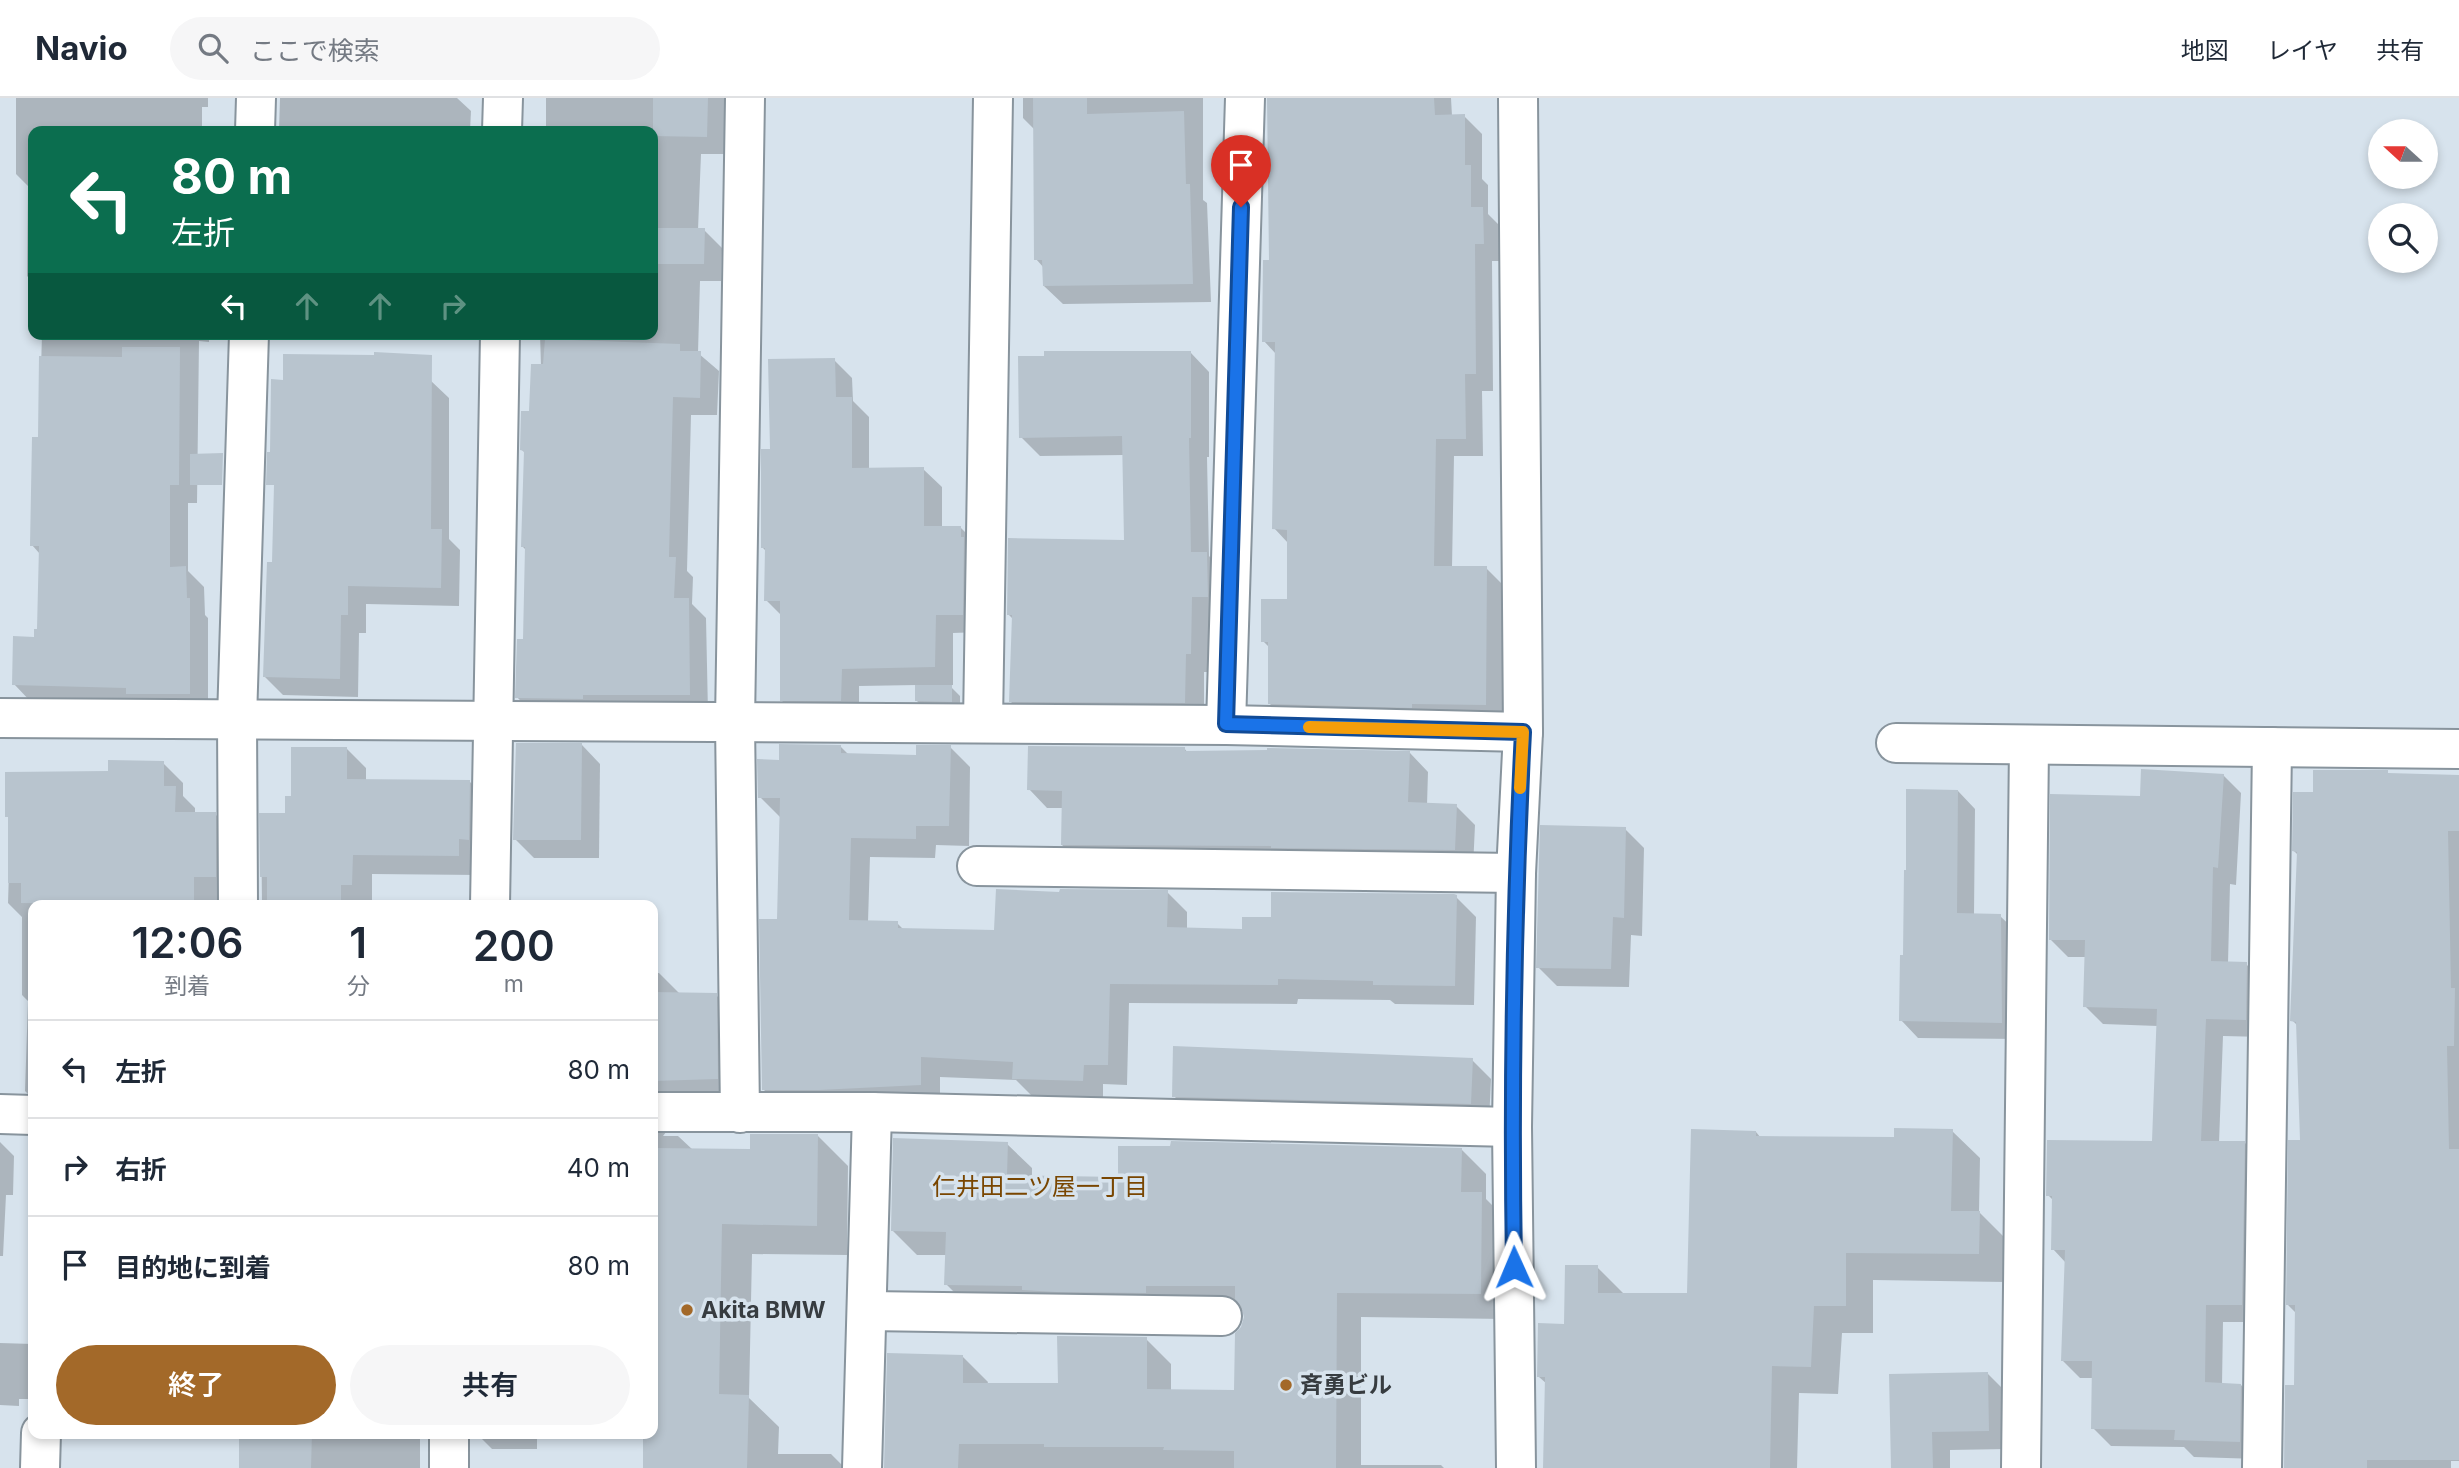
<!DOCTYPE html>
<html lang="ja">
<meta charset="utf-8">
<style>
body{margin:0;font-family:Inter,"Noto Sans JP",sans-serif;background:#f6f6f7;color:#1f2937;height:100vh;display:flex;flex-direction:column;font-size:26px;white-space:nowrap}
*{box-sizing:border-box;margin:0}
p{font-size:23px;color:#747a83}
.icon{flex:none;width:38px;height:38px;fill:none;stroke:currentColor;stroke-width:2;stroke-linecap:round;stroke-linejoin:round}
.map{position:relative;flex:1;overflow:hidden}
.panel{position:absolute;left:28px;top:802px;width:630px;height:539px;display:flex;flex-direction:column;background:#fff;border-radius:14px;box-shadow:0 4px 10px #0003}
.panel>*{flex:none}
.top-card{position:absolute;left:28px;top:28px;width:630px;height:214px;border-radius:14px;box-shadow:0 4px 10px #0003;background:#0b6e4f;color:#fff;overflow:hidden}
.needle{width:46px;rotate:291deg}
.tools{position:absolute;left:2368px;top:21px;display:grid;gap:14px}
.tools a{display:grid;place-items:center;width:70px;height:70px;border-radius:50%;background:#fff;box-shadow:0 4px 10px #0003;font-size:35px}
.pin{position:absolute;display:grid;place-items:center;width:60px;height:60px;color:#fff;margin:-72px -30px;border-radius:50% 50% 50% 0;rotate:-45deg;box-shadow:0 0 7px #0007}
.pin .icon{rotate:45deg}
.me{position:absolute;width:77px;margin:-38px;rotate:359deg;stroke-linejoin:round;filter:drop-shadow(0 0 5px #0008)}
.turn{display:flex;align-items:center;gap:24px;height:147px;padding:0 28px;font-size:32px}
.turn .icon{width:91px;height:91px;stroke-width:2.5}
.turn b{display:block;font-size:49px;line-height:60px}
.lanes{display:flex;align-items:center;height:66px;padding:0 28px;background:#0003;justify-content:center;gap:35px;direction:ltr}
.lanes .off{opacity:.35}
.eta{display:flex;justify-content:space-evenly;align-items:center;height:119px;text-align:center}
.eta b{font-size:42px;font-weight:600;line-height:49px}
.primary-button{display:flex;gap:14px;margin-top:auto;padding:14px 28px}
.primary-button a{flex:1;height:80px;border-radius:42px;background:#a36929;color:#fff;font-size:28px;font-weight:600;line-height:80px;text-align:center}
.primary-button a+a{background:#f6f6f7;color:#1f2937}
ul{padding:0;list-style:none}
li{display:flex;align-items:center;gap:21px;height:98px;padding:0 28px;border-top:2px solid #e0e1e3}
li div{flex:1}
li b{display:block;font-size:26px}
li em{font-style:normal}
header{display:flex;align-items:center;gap:42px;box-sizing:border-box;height:98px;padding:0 35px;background:#fff;border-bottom:2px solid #e0e1e3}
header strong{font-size:33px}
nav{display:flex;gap:38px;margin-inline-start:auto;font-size:24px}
.search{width:490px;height:63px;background:#f6f6f7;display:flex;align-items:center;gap:18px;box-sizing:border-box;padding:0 24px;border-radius:38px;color:#747a83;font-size:26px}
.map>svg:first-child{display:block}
</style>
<header>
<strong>Navio</strong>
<div class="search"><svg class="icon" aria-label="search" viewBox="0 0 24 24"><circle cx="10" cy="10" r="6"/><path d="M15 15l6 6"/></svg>ここで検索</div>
<nav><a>地図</a><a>レイヤ</a><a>共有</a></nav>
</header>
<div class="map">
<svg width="2459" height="1370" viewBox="0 0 2459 1370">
<rect width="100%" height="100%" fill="#d7e3ed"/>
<g fill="#0003">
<path d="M16,0H208V9H202V33H33V224V184L27,178L28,88L16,76Z"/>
<path d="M280,0H457L471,13L470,33H279Z"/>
<path d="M546,0H741L740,40H725V56H701L698,132H704L722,150L721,183H700L698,255L719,273L717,317H691L687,473L693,479L692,506L706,520L708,615L535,618L517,599L524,543L527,453L523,449L526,356L522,352L541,268L540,236H653V33H546Z"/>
<path d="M1023,0H1203V102L1207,105L1211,204L1063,206L1044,188V170L1036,161L1035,32L1023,20Z"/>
<path d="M1268,0H1451L1452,18H1464L1482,36V81L1488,87V116L1501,129L1502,163H1492L1493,293H1482L1483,358H1454L1452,470H1486L1504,488V624H1288L1269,605L1270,550L1263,543L1288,503V445L1274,430L1276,256L1264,243L1271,163Z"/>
<path d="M42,236H209V244L199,243L197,405H188V473L204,489L205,517L208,520V614L32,605L14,586L39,533L40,456L32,447L39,341Z"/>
<path d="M1191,255L1209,274V359H1207L1209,458L1226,475V517H1210L1209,574H1204V623L1029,622L1010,603L1013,521L1008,516L1125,443L1124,357L1040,358L1021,339Z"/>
<path d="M834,262L852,280L853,303L869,319V372L923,371L942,389V430L960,429L979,448L980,534L953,535V587H949L960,598V612H926L917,603V587L859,588V620H800L781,602L782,518L766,502V453L763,450L772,353Z"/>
<path d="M430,282L449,300V441L460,452L459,508L366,506V535H359L358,599L283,597L264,578L274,466Z"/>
<path d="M582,647L600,666L599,760H534L515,741Z"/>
<path d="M840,648L849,657L918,658L950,649L970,669L969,748L936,747L935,760L870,759L868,824L897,825L904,832L996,834L1061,795L1167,794L1187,814V831L1244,833L1272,821L1456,799L1476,819L1474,907L1395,906L1390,902L1298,901L1297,906L1129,905L1127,987L1103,986V1003L1034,1000L1016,982L940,979V1006L783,1011L763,991L779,823L780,719L760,699L781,664Z"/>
<path d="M346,650L366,670V683L470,684L490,704L478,777L372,776V807H262L261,717H287L293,700Z"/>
<path d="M1184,650L1188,655H1410L1428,674L1427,707L1456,708L1475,727L1473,770L1081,765L1062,747L1063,710H1047L1029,691Z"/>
<path d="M163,665L183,685V698L195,710V716H215L235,736V807H33V1001L25,993L28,903L22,897V819L8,805L12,676L110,675Z"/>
<path d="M2223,677L2241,695L2236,787L2230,786L2228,865L2246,866L2264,884V939L2223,938L2219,1045L2244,1044L2262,1062L2260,1224H2223L2222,1287H2241L2258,1305V1361L2194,1359L2184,1349L2111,1348L2093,1330L2094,1280H2080L2062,1262L2066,1165L2053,1151L2054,1103L2048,1097L2153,1045L2158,928L2103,926L2085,908L2086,859H2068L2050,841L2141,700Z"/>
<path d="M2390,677L2459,678V1363H2451V1370H2295L2297,1216L2288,1207L2302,1044L2298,928L2292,922L2298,757L2294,753L2315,696Z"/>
<path d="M1958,693L1975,711L1974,817L2000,818L2018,835L2019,941L1918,940L1901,922Z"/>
<path d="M1625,731L1644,750L1642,838L1631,837L1629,889L1557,888L1538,869Z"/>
<path d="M653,875H659L680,896L716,897L747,928L748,1011L672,1026L663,1038H678L693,1052L752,1053L818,1038L848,1068L847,1157L752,1156L749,1300L779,1329L778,1356H831L845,1370H644L653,1335Z"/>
<path d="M1472,962L1491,981L1489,1024L1192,1017L1174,998Z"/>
<path d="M1952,1033L1980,1060L1979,1114L2007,1142L2006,1184L1873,1182V1235H1842L1838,1296L1799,1295L1797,1370H1545L1547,1286L1539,1279L1597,1169L1625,1197H1689L1756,1034L1761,1040L1896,1041Z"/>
<path d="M0,1044L14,1058L13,1097H6L3,1158H0Z"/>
<path d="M1007,1046L1032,1070V1079L1120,1081L1461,1051L1486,1076V1101L1506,1121L1505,1221L1361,1219V1367H1441L1444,1370H884L963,1259L988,1284L987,1287H1060L1146,1241L1171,1266V1293H1236L1246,1218L1244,1213L971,1211L946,1186L947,1157H917L892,1132Z"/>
<path d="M0,1245L33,1246V1301H19V1308L0,1307Z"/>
<path d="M1987,1275L2006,1294L2007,1351L1950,1352V1370H1893Z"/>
<path d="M241,1335H420V1370H240Z"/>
<path d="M476,1335H537V1351H492Z"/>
</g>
<g fill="#b8c4ce">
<path d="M653,0H708L707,39L653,38Z"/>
<path d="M1033,0H1087V16L1184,13L1186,86H1190L1193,186L1043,188L1042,162H1034Z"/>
<path d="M1267,0H1434L1435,17L1465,16V67H1471V109H1483L1484,146H1475L1476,276H1465L1466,341H1436L1434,468H1487L1486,607L1412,606V610L1268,606V544H1261V501H1287V432L1272,431L1275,244H1262L1263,162H1269Z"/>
<path d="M653,130H705L704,166H653Z"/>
<path d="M545,241L680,246V253H701L700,300L673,299L669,459H676L674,500H689L690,597H583V601L515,600L517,541H523L525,449H521L524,353L520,352L521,313H529L531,266H543Z"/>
<path d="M122,249H180L179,387H170V469L186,468L187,500H190V596H126V590L12,587L13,538L34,539V531H37L39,448H30L32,339H38L39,258L122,259Z"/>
<path d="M1044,253H1191V340H1189L1191,454H1207L1208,499H1192L1191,556H1186L1185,605L1009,604L1012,517H1007L1008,440L1124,442L1122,338L1019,340L1018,258H1044Z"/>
<path d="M374,254L432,257L431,431H442L441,490L348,488V517H341L340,581L263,579L267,464H272L274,387H266L267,354H270L271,281L283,282V256L374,257Z"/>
<path d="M835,260L836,299H852V370L924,369V428H961V439H964L963,517H936L935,569L842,571L841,603H780V503H764L765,450H761V351H770L768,261Z"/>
<path d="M223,355L222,387H190V356Z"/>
<path d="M915,587H952V604L915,603Z"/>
<path d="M516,645H582L581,742H513Z"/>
<path d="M779,646L841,647V655L916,657V647H951L949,728H916V741L851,740L849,822L898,823V830L994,832L996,791L1059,794L1060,791L1168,792L1167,829L1242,831V819H1271V794L1454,796L1457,797L1455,888L1373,887V883L1278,881V887L1110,886L1108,967H1084L1083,983L1012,981L1013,964L921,959V987L819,992H762L759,821H777L780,700H758L757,661L779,662Z"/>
<path d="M1028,648L1185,649V653L1267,652V650L1410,653L1408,704L1457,706L1455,752L1271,750V748L1061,747L1062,693L1027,692Z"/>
<path d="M291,649H347V681L470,682L469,742L459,741V758L353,757L352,787H341V807H267V779H260L259,715H285V698H291Z"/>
<path d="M108,662L164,663V688H176L175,714H216V779H194V807L21,805V785H8V719H5V674L108,673Z"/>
<path d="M2141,671L2224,676L2218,770L2213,769L2211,863L2247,864L2246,922L2206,921L2201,1043H2245L2242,1207H2206L2205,1284L2241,1286L2240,1344L2174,1342L2175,1332L2091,1331L2092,1263H2061L2065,1152H2051L2052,1098H2046L2047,1042L2152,1043L2157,911L2083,909L2085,842H2049L2050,696L2140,698Z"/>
<path d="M2313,672H2388V675L2459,677V733H2448L2451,890H2455L2454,948H2447L2449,1051H2459V1362H2367V1370H2284L2285,1287H2294L2295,1207H2286L2288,1042H2300L2296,924L2290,923L2297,754L2292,753L2293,694H2313Z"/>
<path d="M1906,691L1958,692L1957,815L2001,816L2002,925L1899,923L1900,857H1903L1904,772H1906Z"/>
<path d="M1540,727L1626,729L1624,820L1613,819L1611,871L1536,870Z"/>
<path d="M653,894L717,895L718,981L653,983Z"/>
<path d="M1173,948L1473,960L1471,1006L1172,999Z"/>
<path d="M1894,1030L1953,1031L1951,1113H1980L1979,1156L1846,1155V1208H1814L1811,1269L1772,1268L1770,1370H1543L1545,1279H1537L1538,1225L1564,1226L1565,1167H1598V1195H1687L1691,1031L1756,1033V1038L1894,1039Z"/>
<path d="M750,1036H818L817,1128L722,1126L719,1296L749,1297L747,1370H643V1335H653V1050L750,1051Z"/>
<path d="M893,1040L1008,1044L1007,1077L1118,1079V1048H1170L1171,1043L1462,1050L1461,1094H1482L1481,1196L1337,1195L1336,1370H1234V1353L1163,1352L1164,1349H1044V1346H959L958,1370H884L887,1255L963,1257V1285H1058L1057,1238L1147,1239V1291L1234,1292L1235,1235L1241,1229L1244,1219L1241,1208L1235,1201V1188H1146V1195L1056,1194L1022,1192V1188L944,1187L946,1134L891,1133Z"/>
<path d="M1988,1274L1989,1333L1932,1334L1933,1370H1891L1889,1276Z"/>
<path d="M239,1335H312L311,1370H239Z"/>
</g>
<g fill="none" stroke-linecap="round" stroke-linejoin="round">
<g stroke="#88949d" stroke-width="42">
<g id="minor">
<path d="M255,33L256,0"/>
<path d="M502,33L503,0"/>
<path d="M0,620L1226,627L1523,634"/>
<path d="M983,625L993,0"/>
<path d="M1226,627L1245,0"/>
<path d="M1896,645L2459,651"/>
<path d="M977,768L1516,775"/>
<path d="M238,807L237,621L249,236"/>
<path d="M490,807L500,236"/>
<path d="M653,1014H872L1512,1029"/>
<path d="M740,1015L735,624L745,0"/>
<path d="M0,1016L33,1017"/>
<path d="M867,1213L1222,1218"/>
<path d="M40,1370L41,1335"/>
<path d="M449,1370V1335"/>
<path d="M862,1370L872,1014"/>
<path d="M1516,1370L1512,1029L1516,775L1523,634L1518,0"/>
<path d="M2021,1370L2029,647"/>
<path d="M2262,1370L2272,649"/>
</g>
</g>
<use href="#minor" stroke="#fff" stroke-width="38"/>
</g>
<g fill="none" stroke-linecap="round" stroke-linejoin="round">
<g stroke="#114b97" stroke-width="18">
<path id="route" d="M1241,109L1226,626L1523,634C1514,812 1511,990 1514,1169"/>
</g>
<use href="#route" stroke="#1a73e8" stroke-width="12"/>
<path stroke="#f59e0b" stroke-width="12" d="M1309,629L1523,634L1520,690"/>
</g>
<g fill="#a36929" stroke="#d7e3ed" stroke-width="2.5">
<circle cx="687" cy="1212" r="7"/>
<circle cx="1286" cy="1287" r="7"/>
</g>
<g text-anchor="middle" stroke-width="7" stroke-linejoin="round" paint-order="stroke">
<g font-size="23" font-weight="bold" fill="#373c40" stroke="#d7e3ed" text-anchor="start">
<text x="701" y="1220">Akita BMW</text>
<text x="1300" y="1295">斉勇ビル</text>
</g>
<g font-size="24" fill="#794601" stroke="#d7e3ed">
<text x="1040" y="1097">仁井田二ツ屋一丁目</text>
</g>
</g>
</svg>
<div class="tools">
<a><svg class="needle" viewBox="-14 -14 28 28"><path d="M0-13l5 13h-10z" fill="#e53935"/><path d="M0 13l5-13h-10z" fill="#747a83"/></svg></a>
<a><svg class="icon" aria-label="search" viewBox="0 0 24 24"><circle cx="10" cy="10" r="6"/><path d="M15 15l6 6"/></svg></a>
</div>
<div class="pin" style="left:1241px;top:109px;background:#d93025"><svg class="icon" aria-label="arrive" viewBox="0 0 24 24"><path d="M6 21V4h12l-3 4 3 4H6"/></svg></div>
<svg class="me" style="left:1514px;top:1169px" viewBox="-20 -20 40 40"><path d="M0-17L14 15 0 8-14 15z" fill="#1a73e8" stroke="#fff" stroke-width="4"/></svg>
<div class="top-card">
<div class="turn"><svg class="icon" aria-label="left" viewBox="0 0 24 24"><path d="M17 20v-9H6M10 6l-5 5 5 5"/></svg><div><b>80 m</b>左折</div></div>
<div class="lanes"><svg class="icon" aria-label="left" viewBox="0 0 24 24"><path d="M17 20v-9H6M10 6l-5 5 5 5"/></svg><svg class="icon off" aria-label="ahead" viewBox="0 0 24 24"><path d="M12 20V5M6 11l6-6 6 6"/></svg><svg class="icon off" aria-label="ahead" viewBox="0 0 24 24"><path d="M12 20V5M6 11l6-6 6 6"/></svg><svg class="icon off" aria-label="right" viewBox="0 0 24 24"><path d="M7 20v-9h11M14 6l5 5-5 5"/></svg></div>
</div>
<section class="panel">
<div class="eta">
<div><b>12:06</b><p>到着</p></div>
<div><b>1</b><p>分</p></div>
<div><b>200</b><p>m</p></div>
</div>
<ul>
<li><svg class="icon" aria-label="left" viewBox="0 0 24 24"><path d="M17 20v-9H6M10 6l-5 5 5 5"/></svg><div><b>左折</b></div><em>80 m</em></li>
<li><svg class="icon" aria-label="right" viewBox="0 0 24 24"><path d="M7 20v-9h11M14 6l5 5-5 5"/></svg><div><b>右折</b></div><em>40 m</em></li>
<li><svg class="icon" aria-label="arrive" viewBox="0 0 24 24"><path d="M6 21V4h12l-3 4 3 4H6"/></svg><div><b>目的地に到着</b></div><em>80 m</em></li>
</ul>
<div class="primary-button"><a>終了</a><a>共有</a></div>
</section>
</div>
